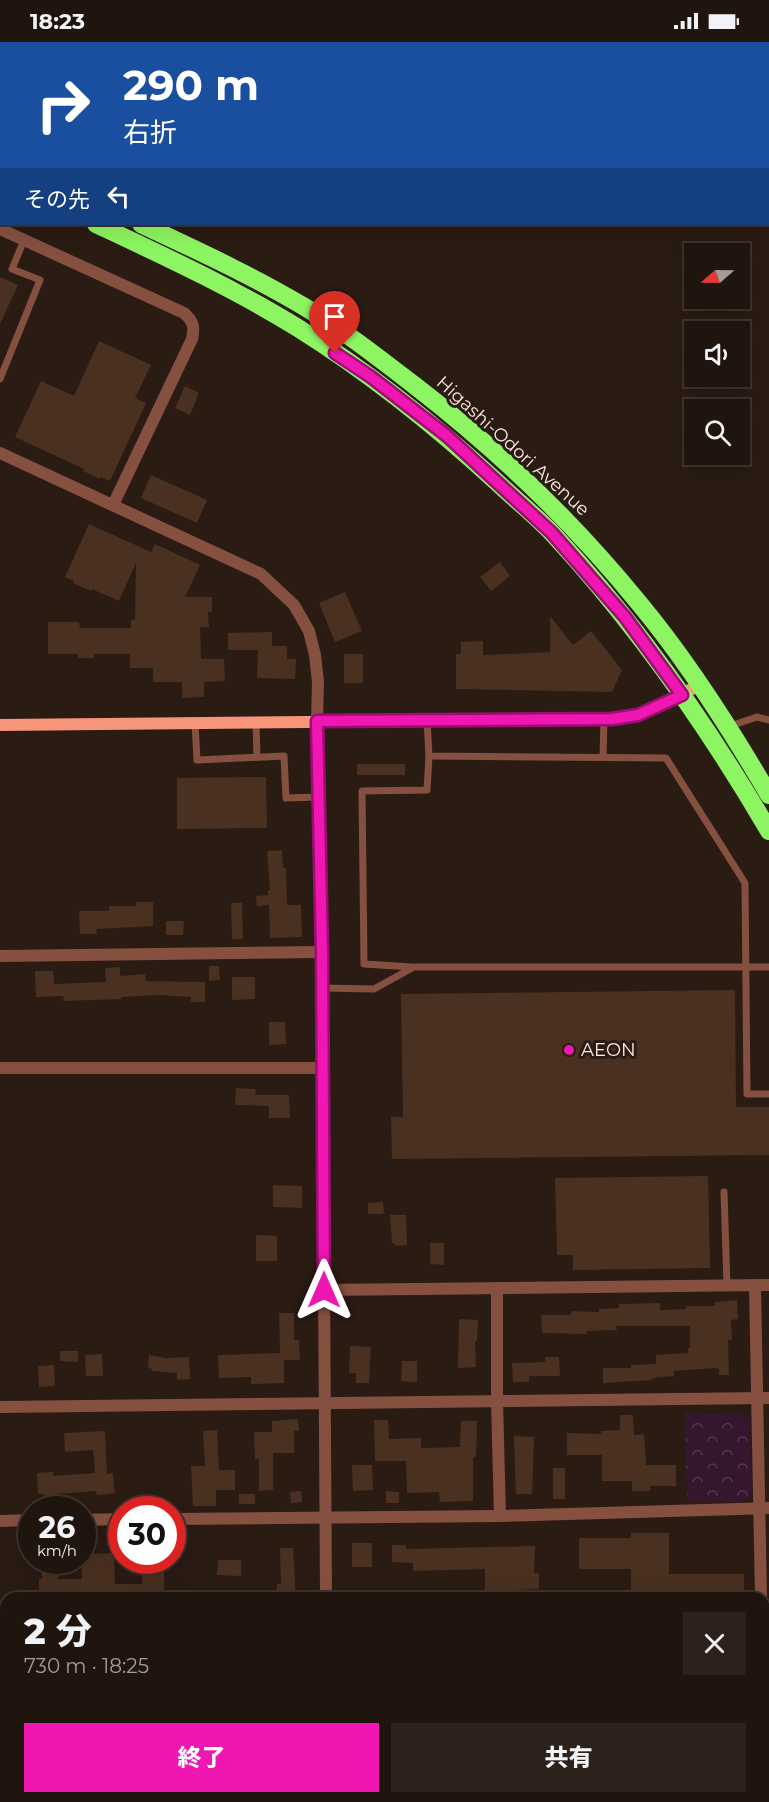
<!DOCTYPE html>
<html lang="ja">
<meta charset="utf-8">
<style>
body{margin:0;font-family:Montserrat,"Noto Sans JP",sans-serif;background:#2d211c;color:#f1f3f6;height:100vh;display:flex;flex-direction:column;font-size:22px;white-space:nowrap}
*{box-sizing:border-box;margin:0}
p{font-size:20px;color:#a29e9e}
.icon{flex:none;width:33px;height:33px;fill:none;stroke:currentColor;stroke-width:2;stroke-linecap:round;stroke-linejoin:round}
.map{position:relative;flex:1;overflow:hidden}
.drawer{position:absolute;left:0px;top:1550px;width:770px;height:212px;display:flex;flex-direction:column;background:#20140e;border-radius:18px 18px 0 0;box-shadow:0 6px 24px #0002,0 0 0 2px #3d332e}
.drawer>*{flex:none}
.hud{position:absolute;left:0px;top:0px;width:770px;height:183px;box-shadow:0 6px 24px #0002,0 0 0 2px #3d332e;background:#1a4fa0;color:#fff;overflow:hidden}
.needle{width:39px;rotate:250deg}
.buttons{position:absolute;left:684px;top:201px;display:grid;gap:12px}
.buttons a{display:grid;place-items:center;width:66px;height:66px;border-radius:0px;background:#20140e;box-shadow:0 6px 24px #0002,0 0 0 2px #3d332e;font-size:30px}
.speed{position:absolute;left:18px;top:1454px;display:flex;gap:12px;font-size:30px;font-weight:700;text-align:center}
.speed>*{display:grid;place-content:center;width:78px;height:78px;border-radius:50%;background:#20140e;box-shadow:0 6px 24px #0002,0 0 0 2px #3d332e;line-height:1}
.speed small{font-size:15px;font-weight:400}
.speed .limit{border:9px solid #d22;background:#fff;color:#111}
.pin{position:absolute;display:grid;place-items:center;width:51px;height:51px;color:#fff;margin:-62px -26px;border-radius:50% 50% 50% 0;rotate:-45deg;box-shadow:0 0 6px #0007}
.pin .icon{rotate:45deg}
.me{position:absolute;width:66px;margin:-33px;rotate:0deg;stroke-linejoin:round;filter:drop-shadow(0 0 4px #0008)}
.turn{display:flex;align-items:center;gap:21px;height:126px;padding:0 24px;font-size:27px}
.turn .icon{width:78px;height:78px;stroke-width:2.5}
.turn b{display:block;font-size:42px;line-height:51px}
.then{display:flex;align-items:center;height:57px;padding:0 24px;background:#0003;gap:12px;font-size:22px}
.round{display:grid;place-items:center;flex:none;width:63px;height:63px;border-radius:0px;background:#2d211c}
.headline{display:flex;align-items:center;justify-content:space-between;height:102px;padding:0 24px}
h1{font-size:36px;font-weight:800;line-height:45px}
.action{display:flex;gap:12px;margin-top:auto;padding:12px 24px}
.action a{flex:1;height:69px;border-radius:0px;background:#f016b2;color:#fff;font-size:24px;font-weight:800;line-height:69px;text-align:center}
.action a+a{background:#2d211c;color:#f1f3f6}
.status{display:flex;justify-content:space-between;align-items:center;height:42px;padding:0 30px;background:#20140e;direction:ltr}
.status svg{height:16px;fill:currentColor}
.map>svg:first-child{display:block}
</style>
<div class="status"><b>18:23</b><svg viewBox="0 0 49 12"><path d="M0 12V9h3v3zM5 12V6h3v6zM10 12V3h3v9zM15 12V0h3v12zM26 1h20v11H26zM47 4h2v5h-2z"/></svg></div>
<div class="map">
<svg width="769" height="1760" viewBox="0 0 769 1760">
<defs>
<pattern id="park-crowns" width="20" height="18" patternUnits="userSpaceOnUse" patternTransform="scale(1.5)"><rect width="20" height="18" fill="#34162f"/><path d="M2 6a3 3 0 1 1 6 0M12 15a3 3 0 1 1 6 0" fill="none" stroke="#52384d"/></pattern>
<pattern id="water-waves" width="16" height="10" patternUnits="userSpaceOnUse" patternTransform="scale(1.5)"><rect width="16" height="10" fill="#470f19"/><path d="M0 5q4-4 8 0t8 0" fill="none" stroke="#62323a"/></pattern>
</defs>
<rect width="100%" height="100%" fill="#2a1b13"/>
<path fill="url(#park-crowns)" d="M685,1372H741L750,1377L751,1454L744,1460H687Z"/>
<path fill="url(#water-waves)" d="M245,0H769V181L768,2Z"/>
<g fill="#4a3020">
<path d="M0,235L18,243L0,282Z"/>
<path d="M99,299L151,323L135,356L146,361L110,439L101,435L100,437L83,429L84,427L15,395L41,339L74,354Z"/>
<path d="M185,344L199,351L190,373L175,366Z"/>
<path d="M151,433L207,458L197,481L141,456Z"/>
<path d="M89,482L151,510L155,502L200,523L185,555H212V570H208L209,585H200L201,615L202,617H224L225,639L204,640V655L182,656V640H153V626H130V612H94V616H78V612H48V580H79L80,586H131V578H135L136,521L119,559L92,547L91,549L73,541L74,539L65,535Z"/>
<path d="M500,520L510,534L491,549L480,535Z"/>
<path d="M345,550L362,589L335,600L319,561Z"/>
<path d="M550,574L573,603L591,589L622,628L612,650L456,647V612H461V600L483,599V613L550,610Z"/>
<path d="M272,590V604H287V617H296L295,637L257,636L258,608H228V591Z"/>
<rect x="344" y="612" width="19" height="29"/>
<rect x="357" y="722" width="48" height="11"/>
<path d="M266,735L267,786L177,787V736Z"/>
<path d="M282,808L283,826H286L287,863H301L302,895L270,896L269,863L257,864L256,854L268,853V848H270L267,809Z"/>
<path d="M136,860H153V884L96,887L97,892H80L79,869H109V864H136Z"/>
<path d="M231,861H242L243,897H232Z"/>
<path d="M166,879H184L183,893H166Z"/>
<path d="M209,924H219L220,938L209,939Z"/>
<path d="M120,925V934L145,932L146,939L205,940V960H191V955L159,953L121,955V957L64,959L63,954L36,955L35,929H53L54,942L106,940L105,926Z"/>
<path d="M232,935H255V957L232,958Z"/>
<path d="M735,948L736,1065H769V1113L392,1117L391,1075H403L401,952Z"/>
<path d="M269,980H285L286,1002L269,1003Z"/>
<path d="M236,1046L256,1047L255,1053H289L290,1076H269V1064L235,1063Z"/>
<path d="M708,1134L710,1226L573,1228V1213H557L555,1136Z"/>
<path d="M273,1143L302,1144V1166L273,1165Z"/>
<path d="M383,1160L384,1172H368V1161Z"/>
<path d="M390,1173H406L407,1203L395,1204V1201H392Z"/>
<path d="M256,1193L277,1194V1219H256Z"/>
<path d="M430,1201H444V1223L430,1222Z"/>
<path d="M737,1258L738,1277L731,1278L732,1298H728L729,1333H719V1327L714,1326L674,1329V1334L652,1336V1338L603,1341V1326H631V1323L656,1322V1313L688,1311V1306H690V1284H616L617,1288L587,1289V1292L542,1291L541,1273H571V1269L599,1270V1267L619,1266V1262L660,1261V1268L686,1267V1264H715V1260Z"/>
<path d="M279,1271H294V1298H299L300,1318H284V1341L251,1342V1335L219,1336L218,1313L280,1311Z"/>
<path d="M459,1277L478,1278L477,1299H475L476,1325L458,1326Z"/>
<path d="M350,1304L371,1305L369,1341H356V1331H349Z"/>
<path d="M60,1309H78V1320L60,1319Z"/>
<path d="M102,1312L103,1334H86L85,1313Z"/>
<path d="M149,1313L166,1316L189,1315L190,1337L177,1338V1331L152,1329V1327L148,1326Z"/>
<path d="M545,1315H559L560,1334H529V1340H513L512,1321L545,1320Z"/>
<path d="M402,1319H417V1340L401,1339Z"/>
<path d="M54,1323L55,1344L39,1345L38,1324Z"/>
<path d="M620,1373H633L634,1393L644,1392L646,1423H676V1444H650V1449H632V1439H602V1413H567V1391L601,1392V1389L620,1388Z"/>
<path d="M298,1377L299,1389H294V1411H273V1448L259,1449V1417H255L254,1390H272V1379Z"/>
<path d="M374,1378H388L389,1397L421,1396V1406L460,1405L461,1379H477L476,1415H473V1459L440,1460L439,1450L407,1451L406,1419H375Z"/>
<path d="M217,1388L219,1428H235V1448H216V1464H193L191,1424H205L203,1389Z"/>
<path d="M105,1389L107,1432L113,1431L115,1451L97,1453L96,1449L57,1452L58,1464L45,1465L44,1452H38L37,1431L53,1430V1434L95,1431L93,1408L65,1410L64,1391Z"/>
<path d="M514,1394L534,1395L532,1452H516Z"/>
<path d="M352,1423H372L373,1448L353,1449Z"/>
<rect x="553" y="1426" width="12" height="31"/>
<path d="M301,1449L302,1460L291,1461L290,1450Z"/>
<path d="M386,1449L399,1450V1461H386Z"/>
<rect x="239" y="1452" width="16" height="10"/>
<path d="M631,1491H669V1532H744V1556H631V1527H579V1496H631Z"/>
<rect x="352" y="1501" width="20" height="24"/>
<path d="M392,1503H406V1507L535,1504L534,1531H539V1547L485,1549V1527L413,1529V1521L392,1520Z"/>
<path d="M280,1506H293L296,1556H277V1542H281Z"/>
<path d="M114,1511L115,1542H142V1518H164V1556H39V1537H42V1518H58V1537H82V1512Z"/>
<path d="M218,1518H241V1534L217,1533Z"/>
</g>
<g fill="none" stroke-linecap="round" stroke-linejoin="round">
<g stroke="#865041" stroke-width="7">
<path d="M0,337L40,238L12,227L24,198"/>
<path d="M427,678L429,714L666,716L745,841L747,1052H769"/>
<path d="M256,680L257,715"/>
<path d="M195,681L197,718L284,714L286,756L318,755"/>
<path d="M730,684L757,675L769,678"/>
<path d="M603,715L604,677"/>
<path d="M412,925L364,922L362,749L427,748L429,714"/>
<path d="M322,946L374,947L414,925H769"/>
<path d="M724,1150L727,1244"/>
<path d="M764,1589H769"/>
<path d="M532,1755V1760"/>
</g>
<g stroke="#865041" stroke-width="12">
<path d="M0,187L184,271C193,279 195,285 192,297L113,463"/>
<path d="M0,411L261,532L294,563L309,589L315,613L318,640L317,679L322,910L326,1556"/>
<path d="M0,914L322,910"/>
<path d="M0,1026H322"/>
<path d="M755,1244L761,1556"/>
<path d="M497,1246V1359L500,1474"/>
<path d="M324,1248L769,1243"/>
<path d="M0,1365L769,1356"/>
<path d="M172,1477L500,1474L769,1466"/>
<path d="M82,1478L122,1477"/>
<path d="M0,1479L32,1478"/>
<path d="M0,1591H6"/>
<path d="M764,1694H769"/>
<path d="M0,1702H6"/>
<path d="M329,1755V1760"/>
<path d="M762,1760V1755"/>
</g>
<path stroke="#f7957b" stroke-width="12" d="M0,683L612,677L638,673L700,643"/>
<g stroke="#8df561" stroke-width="18">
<path d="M0,116H2"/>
<path d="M0,137L2,138"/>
<path d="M96,182C164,214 233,246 298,286C370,331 437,385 499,442C517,459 537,475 554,493C637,583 707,683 769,789"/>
<path d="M141,182C196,208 251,233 303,264C342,287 379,316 414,343C497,407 573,480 639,561C688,620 730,686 769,753"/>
</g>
</g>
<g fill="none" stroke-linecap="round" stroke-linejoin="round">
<g stroke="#9c0e74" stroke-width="15">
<path id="route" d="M324,1248L322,910L317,679L612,677L638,673L682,653L625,575L552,491L447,394L371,335L335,311"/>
</g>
<use href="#route" stroke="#f016b2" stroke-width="10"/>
</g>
<circle fill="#f016b2" stroke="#2a1b13" stroke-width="2" cx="569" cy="1008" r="6"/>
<g text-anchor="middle" stroke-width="6" stroke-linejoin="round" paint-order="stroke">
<g font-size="18" fill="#fde7de" stroke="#2a1b13">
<text transform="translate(513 404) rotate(42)" y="6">Higashi-Odori Avenue</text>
</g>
<g font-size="18" fill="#fde7de" stroke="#2a1b13" text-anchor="start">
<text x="581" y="1014">AEON</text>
</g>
</g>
</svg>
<div class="buttons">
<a><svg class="needle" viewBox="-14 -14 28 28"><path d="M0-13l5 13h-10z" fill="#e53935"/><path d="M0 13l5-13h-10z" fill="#a29e9e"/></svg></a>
<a><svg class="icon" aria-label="sound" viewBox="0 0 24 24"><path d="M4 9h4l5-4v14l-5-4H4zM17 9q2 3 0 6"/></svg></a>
<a><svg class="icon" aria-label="search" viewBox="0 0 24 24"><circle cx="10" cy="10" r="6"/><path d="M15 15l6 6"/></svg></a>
</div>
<div class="speed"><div>26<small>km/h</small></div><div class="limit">30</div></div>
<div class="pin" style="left:335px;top:311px;background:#d93025"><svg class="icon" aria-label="arrive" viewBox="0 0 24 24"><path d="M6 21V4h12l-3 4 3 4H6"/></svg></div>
<svg class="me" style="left:324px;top:1248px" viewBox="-20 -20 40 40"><path d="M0-17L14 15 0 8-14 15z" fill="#f016b2" stroke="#fff" stroke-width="4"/></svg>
<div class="hud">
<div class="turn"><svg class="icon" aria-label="right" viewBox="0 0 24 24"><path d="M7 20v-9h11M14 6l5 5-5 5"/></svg><div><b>290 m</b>右折</div></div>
<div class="then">その先<svg class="icon" aria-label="left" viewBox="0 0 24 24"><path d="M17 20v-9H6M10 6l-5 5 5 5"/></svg></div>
</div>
<section class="drawer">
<div class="headline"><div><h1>2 分</h1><p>730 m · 18:25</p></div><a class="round"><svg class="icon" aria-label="close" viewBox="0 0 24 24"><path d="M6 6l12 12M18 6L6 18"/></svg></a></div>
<div class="action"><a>終了</a><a>共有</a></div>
</section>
</div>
